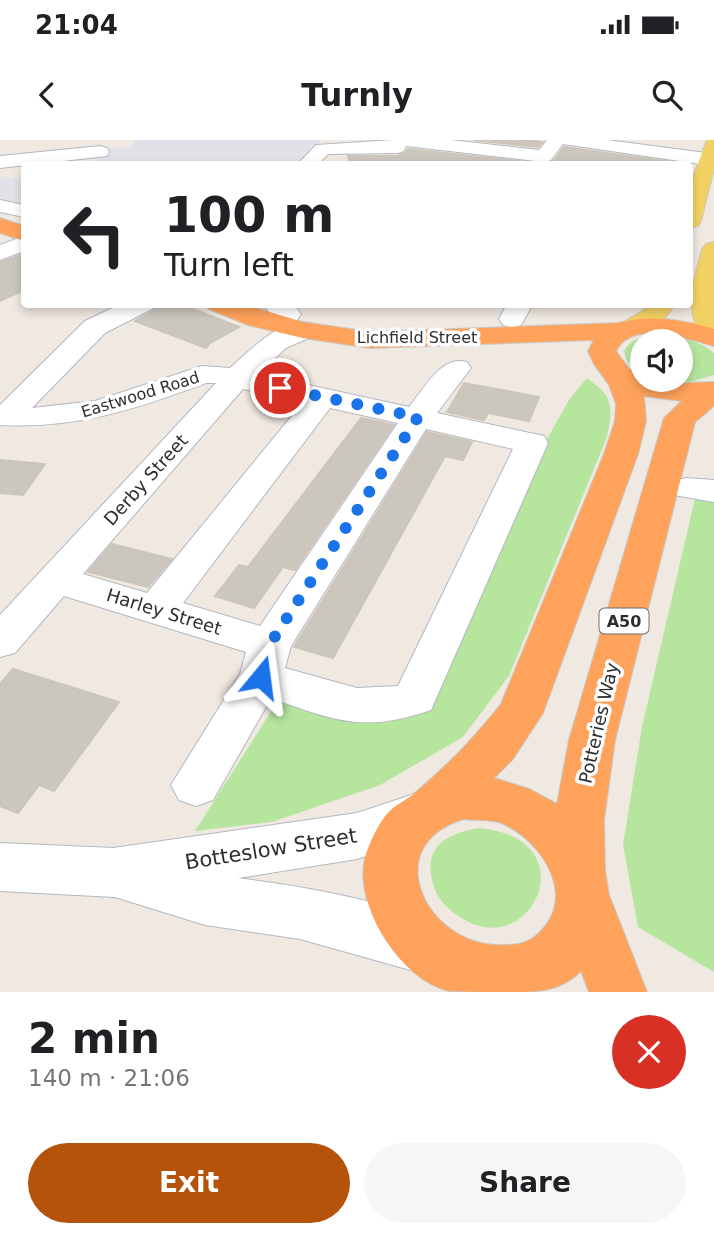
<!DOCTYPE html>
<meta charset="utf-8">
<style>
body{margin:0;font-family:"DejaVu Sans",sans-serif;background:#f6f6f6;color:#202124;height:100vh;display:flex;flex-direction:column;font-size:26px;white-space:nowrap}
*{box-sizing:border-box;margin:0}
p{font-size:23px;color:#757577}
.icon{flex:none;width:38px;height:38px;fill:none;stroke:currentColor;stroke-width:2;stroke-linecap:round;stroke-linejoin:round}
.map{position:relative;height:852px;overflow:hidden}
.sheet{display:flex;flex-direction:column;background:#fff;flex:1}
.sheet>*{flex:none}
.banner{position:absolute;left:21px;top:21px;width:672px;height:147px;border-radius:7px;box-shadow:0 4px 10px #0003;background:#fff;color:#202124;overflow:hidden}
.buttons{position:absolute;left:630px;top:189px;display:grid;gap:14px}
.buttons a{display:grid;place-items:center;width:63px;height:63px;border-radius:50%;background:#fff;box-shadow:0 4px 10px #0003;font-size:35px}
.pin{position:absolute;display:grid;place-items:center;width:60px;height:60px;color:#fff;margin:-30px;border:4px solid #fff;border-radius:50%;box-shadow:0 2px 7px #0007}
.me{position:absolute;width:77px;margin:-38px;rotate:16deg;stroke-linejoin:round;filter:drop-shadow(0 0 5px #0008)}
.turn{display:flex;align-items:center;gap:24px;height:147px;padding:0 28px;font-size:32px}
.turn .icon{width:91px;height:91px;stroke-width:2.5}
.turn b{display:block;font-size:49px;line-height:60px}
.round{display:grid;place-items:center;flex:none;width:74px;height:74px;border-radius:37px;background:#f6f6f6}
.headline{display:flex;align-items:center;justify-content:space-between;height:119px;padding:0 28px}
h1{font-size:42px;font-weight:700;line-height:52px}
.primary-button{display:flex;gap:14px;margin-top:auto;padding:14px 28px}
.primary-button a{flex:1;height:80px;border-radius:42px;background:#b45309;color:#fff;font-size:28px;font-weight:700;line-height:80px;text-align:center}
.primary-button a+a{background:#f6f6f6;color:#202124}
.status{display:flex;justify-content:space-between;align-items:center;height:49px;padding:0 35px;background:#fff;direction:ltr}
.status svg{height:19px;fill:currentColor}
header{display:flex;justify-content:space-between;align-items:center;height:91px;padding:0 28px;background:#fff;font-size:32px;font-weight:700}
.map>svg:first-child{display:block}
</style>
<div class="status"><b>21:04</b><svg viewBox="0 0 49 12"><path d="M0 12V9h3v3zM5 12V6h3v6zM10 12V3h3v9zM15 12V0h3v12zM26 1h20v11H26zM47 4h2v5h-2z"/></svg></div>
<header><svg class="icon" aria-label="back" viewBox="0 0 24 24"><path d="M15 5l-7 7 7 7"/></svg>Turnly<svg class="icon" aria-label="search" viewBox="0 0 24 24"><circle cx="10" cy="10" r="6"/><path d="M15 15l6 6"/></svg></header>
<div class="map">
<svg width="714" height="852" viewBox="0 0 714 852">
<rect width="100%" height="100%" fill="#efe9e1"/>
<g fill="#e3e1e8">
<path d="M135,0H320V4L310,7L309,13L300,24L91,23L103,8L132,7Z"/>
<path d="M0,36L24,40V65L0,62Z"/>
</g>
<g fill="#b6e59e">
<path d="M662,196C681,197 699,200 714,213V235L690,242L665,240H681V201H642V232L627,221L624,211C632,197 647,196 662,196Z"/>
<path d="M587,238C614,257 613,266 607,297L509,536L463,597L380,645L272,682L195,691L288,545L398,566L532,303L547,299L569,260Z"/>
<path d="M696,354L714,357V832L638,787L623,705L642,587Z"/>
<path d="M478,688C589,697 533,821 463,779C448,770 438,760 433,744C422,706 447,694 478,688Z"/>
</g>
<g fill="#cbc7bf" stroke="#cbc5ba" stroke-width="2">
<path d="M474,0H525L542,2L538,7Z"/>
<path d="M564,7L671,22L545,24L553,22Z"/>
<path d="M408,9L543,24H350L348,16H398L405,13Z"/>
<path d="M24,114V150L0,161V122Z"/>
<path d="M158,164H180L239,187L210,203L206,208L135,181L153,171Z"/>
<path d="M464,243L539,257L529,281L488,273L484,280L447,272Z"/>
<path d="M361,278L394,285L295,430L283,427L254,468L215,456L239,425L248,427Z"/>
<path d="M427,292L472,302L463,320L445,316L333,518L294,507Z"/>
<path d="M0,320L45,324L23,355L0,353Z"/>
<path d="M112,404L172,419L148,447L88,432Z"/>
<path d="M13,529L119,562L54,651L39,645L18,673L0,666V544Z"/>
</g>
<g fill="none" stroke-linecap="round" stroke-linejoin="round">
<g stroke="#b4b7c1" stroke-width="2">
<g id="minor">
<path d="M393,0H451L539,10L547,0H607L714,14V26L563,4L551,20L544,22L406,6L404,11L398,13L328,14L318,24H298L316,5Z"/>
<path d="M100,6L107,8L109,12L107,16L0,28V16Z"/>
<path d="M0,60L24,65V77L0,72Z"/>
<path d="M24,96V111L0,120V105Z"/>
<path d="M121,164H156L152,169L105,193L32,268L95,261L202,226L230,228C252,209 281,176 313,184L317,190L313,196L286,208L258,234L409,267C425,248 441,215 467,222L471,228L437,273L544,296L548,303L431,570C364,593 335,581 271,558L213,660L196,666L179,660L171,645L240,534L246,512L64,456L15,513L0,517V475L216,243H206C135,269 77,289 0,285V265L85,181ZM243,249L303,262L147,453L83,434ZM330,268L398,283L260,486L183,463ZM426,289L513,309L398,546L357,548L285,528L291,506Z"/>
<path d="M263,164H293L301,174L297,180C282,183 272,177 263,164Z"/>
<path d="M507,164H533L521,185L512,187L503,185L499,179Z"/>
<path d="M686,338L714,340V362L674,355L669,348L674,341Z"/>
<path d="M426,650L444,656L451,672L444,688L357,719L238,738C306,747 378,759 441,785L449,805L441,825L421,833L300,799L205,785L115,757L0,751V703L113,708L357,673Z"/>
</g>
</g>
<g stroke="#c9c9c9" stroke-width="2">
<g id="major">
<path d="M707,0H714V28L701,81L698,86L690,88V45Z"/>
<path d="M714,102V204L704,202C683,170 693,143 702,109L706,104Z"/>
<path d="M649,164H675C664,182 645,199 622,194L618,188C626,177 641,176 649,164Z"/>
</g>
</g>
<g stroke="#c9c9c9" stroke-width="2">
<g id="highway">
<path d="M0,78L24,86V101L0,93Z"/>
<path d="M205,164H243L303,182L370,192L618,183C651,174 682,180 714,189V206C687,199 633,178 616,211L629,229L642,236V240L684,243L714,242V266L695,282L615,600L604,680L605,731L609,755L647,852H589L581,831C560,852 537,852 508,852C490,852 467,852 449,851C400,839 354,767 365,718C368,705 378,685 386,675C394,665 407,660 416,652C447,626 476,596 501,564L604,314L615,281L616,264L609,245L594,224L588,211L594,200L370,208L303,198L248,185L209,169ZM644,256L682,261L664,278L569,600L557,664L529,649L494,638L513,619L543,573L638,314L646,281ZM464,679C476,681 490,679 501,683C542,700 579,757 538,794C526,805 515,805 499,805C426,805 377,705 464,679Z"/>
</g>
</g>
<use href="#minor" fill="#fff" fill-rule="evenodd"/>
<use href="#major" fill="#f2d163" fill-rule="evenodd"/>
<use href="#highway" fill="#ffa35c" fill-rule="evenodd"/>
</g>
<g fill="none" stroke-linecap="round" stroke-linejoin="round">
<path stroke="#1a73e8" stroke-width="12" stroke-dasharray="0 21.6" d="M261,537L270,504L418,277L280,248"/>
</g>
<g text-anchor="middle" stroke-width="7" stroke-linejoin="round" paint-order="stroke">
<g font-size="16" fill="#2e2e2e" stroke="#fff">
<text x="417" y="203">Lichfield Street</text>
<text transform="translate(140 254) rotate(-17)" y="6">Eastwood Road</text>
</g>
<rect fill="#fff" stroke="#6d6d6d" stroke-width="2" x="599.5" y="468.5" width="49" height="25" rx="5"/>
<g font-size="16" font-weight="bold" fill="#2e2e2e">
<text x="624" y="487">A50</text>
</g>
<g font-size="18" fill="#2e2e2e" stroke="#fff">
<text transform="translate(146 340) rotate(-48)" y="6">Derby Street</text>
<text transform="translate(164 472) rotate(17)" y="6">Harley Street</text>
<text transform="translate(599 583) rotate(-77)" y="6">Potteries Way</text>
</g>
<g font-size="21" fill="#2e2e2e" stroke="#fff">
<text transform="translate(271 709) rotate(-9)" y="7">Botteslow Street</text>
</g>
</g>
</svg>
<div class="buttons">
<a><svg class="icon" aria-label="sound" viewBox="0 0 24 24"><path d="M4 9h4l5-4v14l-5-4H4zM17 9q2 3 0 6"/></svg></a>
</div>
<div class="pin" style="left:280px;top:248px;background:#d93025"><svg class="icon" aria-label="arrive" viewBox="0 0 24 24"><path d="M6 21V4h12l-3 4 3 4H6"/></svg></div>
<svg class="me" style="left:261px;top:537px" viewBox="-20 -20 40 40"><path d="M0-17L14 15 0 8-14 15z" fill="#1a73e8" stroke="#fff" stroke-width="4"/></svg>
<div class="banner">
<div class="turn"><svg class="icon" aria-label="left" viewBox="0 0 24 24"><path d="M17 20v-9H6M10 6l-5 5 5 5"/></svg><div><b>100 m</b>Turn left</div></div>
</div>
</div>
<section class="sheet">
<div class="headline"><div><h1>2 min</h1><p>140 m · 21:06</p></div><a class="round" style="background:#d93025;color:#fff"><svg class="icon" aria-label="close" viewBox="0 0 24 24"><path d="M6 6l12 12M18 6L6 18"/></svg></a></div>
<div class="primary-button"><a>Exit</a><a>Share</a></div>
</section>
